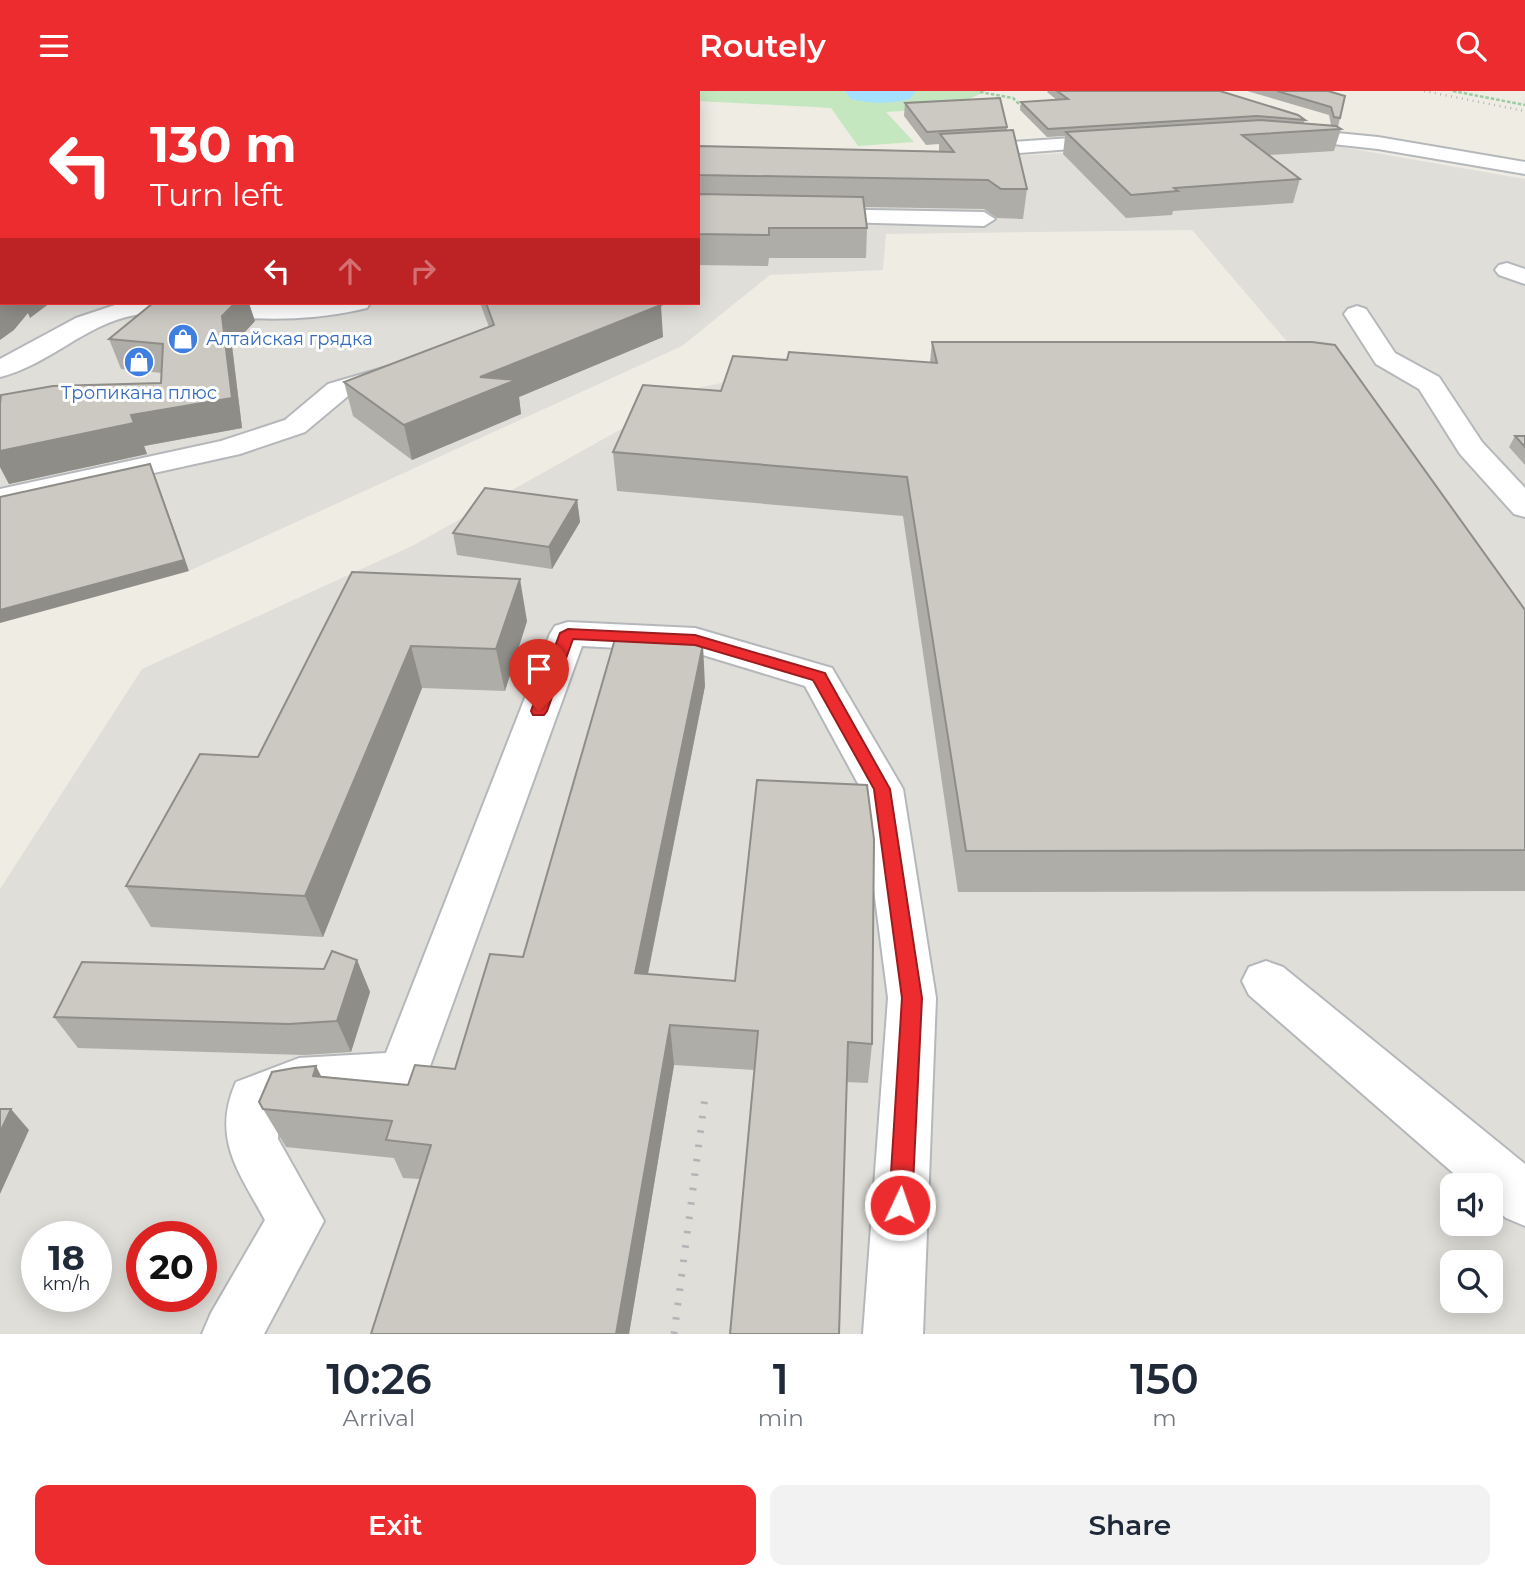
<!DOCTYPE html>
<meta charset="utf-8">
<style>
body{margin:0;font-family:Montserrat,sans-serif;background:#f2f2f3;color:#1f2937;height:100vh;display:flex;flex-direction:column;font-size:26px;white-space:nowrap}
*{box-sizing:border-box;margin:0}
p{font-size:23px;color:#747a83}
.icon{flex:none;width:38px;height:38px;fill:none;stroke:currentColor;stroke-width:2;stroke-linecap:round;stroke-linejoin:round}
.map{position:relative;height:1243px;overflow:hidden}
.details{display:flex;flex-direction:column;background:#fff;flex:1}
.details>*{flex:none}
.hud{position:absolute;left:0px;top:0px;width:700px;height:214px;box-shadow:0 4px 18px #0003;background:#ed2c2f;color:#fff;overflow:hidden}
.tools{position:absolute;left:1440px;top:1082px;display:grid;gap:14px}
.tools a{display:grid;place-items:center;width:63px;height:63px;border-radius:14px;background:#fff;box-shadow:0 4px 18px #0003;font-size:35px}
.speed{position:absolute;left:21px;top:1130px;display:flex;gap:14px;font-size:35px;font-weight:700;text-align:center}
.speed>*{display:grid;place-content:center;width:91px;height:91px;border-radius:50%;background:#fff;box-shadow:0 4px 18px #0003;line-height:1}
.speed small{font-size:18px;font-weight:400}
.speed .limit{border:10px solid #d22;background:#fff;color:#111}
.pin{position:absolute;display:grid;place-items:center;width:60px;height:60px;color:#fff;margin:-72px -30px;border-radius:50% 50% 50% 0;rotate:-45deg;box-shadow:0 0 7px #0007}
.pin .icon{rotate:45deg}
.me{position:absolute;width:77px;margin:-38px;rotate:3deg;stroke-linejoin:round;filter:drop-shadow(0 0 5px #0008)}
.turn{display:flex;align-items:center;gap:24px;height:147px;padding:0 35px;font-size:32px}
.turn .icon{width:91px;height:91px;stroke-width:2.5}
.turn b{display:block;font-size:49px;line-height:60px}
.lanes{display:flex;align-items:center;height:66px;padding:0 35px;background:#0003;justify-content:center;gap:35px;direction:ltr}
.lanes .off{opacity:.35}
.eta{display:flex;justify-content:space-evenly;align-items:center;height:119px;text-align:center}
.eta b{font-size:42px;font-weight:600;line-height:49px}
.button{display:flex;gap:14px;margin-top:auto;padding:14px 35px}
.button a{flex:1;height:80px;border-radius:14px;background:#ed2c2f;color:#fff;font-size:28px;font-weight:600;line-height:80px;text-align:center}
.button a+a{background:#f2f2f3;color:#1f2937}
header{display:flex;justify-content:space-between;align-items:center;height:91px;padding:0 35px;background:#ed2c2f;color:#fff;font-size:32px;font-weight:600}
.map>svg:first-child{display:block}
</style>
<header><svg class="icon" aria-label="menu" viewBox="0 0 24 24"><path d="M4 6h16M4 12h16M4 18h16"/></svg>Routely<svg class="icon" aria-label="search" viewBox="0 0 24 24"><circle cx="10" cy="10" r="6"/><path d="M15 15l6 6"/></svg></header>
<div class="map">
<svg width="1525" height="1243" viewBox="0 0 1525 1243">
<rect width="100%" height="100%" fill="#efece4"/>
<path fill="#e0ded9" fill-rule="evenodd" d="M0,0H399L2,2V212H698V75L812,76L1118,59L1330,54L1525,88V1243H0V798L142,578L412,455L693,298L807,274L1318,287L1192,139L886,143L883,179L770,184L682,255L189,480L0,532ZM1452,1094H1491V1132H1452ZM37,1146H96V1206H37ZM142,1146H201V1206H142ZM1452,1171H1491V1209H1452Z"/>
<path fill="#c4e7c0" d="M451,0H986L950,17L886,21L914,51L858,55L831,17L698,10V2Z"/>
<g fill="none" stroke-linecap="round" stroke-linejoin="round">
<path fill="#a4e0ff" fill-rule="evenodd" d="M845,0H916L910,8C891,13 870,13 851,8Z"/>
<g stroke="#b5b8bb" stroke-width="4">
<g id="minor">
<path d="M147,0H169L170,2H148Z"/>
<path d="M404,0H422L403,2Z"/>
<path d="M1285,37L1378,46L1525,71V83L1378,58L1278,47L1275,43L1278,39Z"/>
<path d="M1116,44L1123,46L1126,50L1123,54L967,66L957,60L967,54Z"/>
<path d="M812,118L984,121L995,128L984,135L804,130L801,125L804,120Z"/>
<path d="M1507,172L1525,178V193L1499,184L1495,179L1499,174Z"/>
<path d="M121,212H370L367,217L358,219C321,227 285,229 247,227C211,225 171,218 135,224C85,233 49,274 0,286V268L76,227Z"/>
<path d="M1357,215L1366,218L1395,262L1439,286L1482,351L1525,397V426L1514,423L1460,363L1419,298L1376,273L1344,223L1348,218Z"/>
<path d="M397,273L407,275L411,281L407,287L348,305L305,341L240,363L0,416V398L221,350L285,329L328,293Z"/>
<path d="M568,531L695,537L832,577L903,698L936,907L923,1243H863L888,907L861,698L805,595L693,561L582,555L421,1000C375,1017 324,1003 279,1022L278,1048L324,1130L264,1243H202L211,1222L265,1129C239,1081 211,1047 236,991L299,967L386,962L550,543L555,535Z"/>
<path d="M1266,870L1283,876L1525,1073V1135L1506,1127L1491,1114V1094H1467L1249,904L1242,890L1249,876Z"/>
</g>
</g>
<g stroke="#9acba3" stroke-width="2.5" stroke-dasharray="3.5 2" stroke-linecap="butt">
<path d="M1453,0L1525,14"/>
<path d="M980,1L1013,7L1023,17"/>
<path d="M512,2L514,0"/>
</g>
<use href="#minor" fill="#fff" fill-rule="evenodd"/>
<path stroke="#b3b4b5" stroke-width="2.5" stroke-dasharray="1 4.5" stroke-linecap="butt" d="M1424,0L1525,20"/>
<path stroke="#b3b4b5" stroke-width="7" stroke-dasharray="2.5 12" stroke-linecap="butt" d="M674,1243L705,1006"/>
</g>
<g fill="#afada8">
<path d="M0,0L2,2V89H0Z"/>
<path d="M1048,0H1220L1305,29L1304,32L1331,34L1329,24L1247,0H1328L1340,27L1338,36L1341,38L1334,60L1268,64L1300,88L1293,112L1173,120L1172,124L1126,127L1063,63L1065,45L1047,46L1020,19L1021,11L1057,9L1047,1Z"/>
<path d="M905,12L1007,36V39L1027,98L1023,128L997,127L984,118L864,116L867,137L866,167H769L768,175L698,174V55L939,60V53L926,54L904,25Z"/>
<path d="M480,212H657L663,246L519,306L521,323L412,369L353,325L344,291L489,236Z"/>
<path d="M255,230L232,255L242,337L144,355L147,363L9,393L0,376V313L161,292L162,282L121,278L109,248Z"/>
<path d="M932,251L1525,519V800L958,801L903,425L617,400L613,361L721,300L787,269L930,271Z"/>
<path d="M1515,345H1525V374L1509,356Z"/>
<path d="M577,409L580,431L552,478L457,464L453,442Z"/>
<path d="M352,481L527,530L505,600L422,597L323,846L151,836L126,795L258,666Z"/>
<path d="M705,595L648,883L872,953L868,992L846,991L754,979L674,974L629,1243H371L420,1088L403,1087L394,1067L286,1056L263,1018L316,975L321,985L408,994L455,978L523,866Z"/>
<path d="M357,869L370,901L351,961L305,964L78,957L54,926L324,878Z"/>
</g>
<g fill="#8f8d88">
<path d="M114,0H146V2H112Z"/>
<path d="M2,210V212H50L30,227L28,222L14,239L0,249V211Z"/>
<path d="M235,212H249L255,230L232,255L242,337L144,355L147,363L9,393L0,376V360L131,324Z"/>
<path d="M661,214L663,246L519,306L521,323L412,369L404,334L480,286Z"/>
<path d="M155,385L189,480L0,532V519Z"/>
<path d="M577,409L580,431L552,478L549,456Z"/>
<path d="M520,488L527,530L505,600L496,558Z"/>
<path d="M703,553L705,595L640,922L635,882Z"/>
<path d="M411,555L422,597L323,846L305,805Z"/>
<path d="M357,869L370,901L351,961L337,930Z"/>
<path d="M670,934L674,974L629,1243H616Z"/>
<path d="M316,975L335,1014L313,985Z"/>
<path d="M11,1018L29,1039L0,1103V1041Z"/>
</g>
<g fill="#ccc9c3" stroke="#8f8d88" stroke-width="2">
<path d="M0,0H114L112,2H2V65L0,64Z"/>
<path d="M1057,0H1220L1298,24L1305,29L1257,25L1048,38L1021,11L1068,8Z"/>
<path d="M1277,0H1328L1345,5L1340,27L1334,26L1331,16Z"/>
<path d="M1000,7L1007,36L927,41L905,12Z"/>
<path d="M1261,29L1336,35L1341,38L1242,44L1300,88L1174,97L1178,100L1131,104L1066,41Z"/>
<path d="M1013,39L1027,98H1001L988,89L698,84V55L954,61L940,43Z"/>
<path d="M698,103L863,106L867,137H769V144L698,143Z"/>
<path d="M0,136H2V210L0,211Z"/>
<path d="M153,212H235L222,225L232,307L131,324L134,332L0,360V313L1,304L53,295L161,292L163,253L109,248Z"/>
<path d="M486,212H657L661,214L480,286L516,289L404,334L344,291L494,234Z"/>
<path d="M932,251H1312L1335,254L1525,519V759L966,760L907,386L613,361L643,294L721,300L733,265L787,269L789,261L937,272Z"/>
<path d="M1515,345H1525V356Z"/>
<path d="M150,373L184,469L0,519V406Z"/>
<path d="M485,397L577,409L549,456L453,442Z"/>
<path d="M352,481L520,488L496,558L411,555L305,805L126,795L200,663L258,666Z"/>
<path d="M615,548L703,553L635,882L735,890L757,689L867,694L874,748L872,953L848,951L839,1243H730L758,940L670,934L616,1243H371L431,1054L386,1049L392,1030L263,1018L259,1011L272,981L294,977L316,975L313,985L408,994L415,974L455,978L490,863L523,866Z"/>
<path d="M332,860L357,869L337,930L289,933L54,926L82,871L324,878Z"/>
<path d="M0,1018H11L0,1041Z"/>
</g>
<path fill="#ed2c2f" stroke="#9a1d1f" stroke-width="2" d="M568,538L695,544L825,582L827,586L890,698L922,907L912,1114L908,1122L900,1125L892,1122L889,1114L902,907L874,698L813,589L695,554L573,548L547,620L544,624H533L531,620L560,542Z"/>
<defs>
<g id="shop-disc" transform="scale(1.575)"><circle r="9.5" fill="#3f7fe0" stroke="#fff"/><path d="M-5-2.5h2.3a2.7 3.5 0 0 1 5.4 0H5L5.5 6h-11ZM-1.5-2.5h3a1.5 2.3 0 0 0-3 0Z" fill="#fff"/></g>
</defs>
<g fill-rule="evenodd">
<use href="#shop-disc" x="183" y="248"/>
<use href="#shop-disc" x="139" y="271"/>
</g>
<g text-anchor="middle" stroke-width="6" stroke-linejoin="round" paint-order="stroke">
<g font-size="18" fill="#366cbe" stroke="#fff" text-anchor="start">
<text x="206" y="254">Алтайская грядка</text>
<text x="139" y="308" text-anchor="middle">Тропикана плюс</text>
</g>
</g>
</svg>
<div class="tools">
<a><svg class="icon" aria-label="sound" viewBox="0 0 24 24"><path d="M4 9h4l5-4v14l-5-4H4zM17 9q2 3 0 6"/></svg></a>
<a><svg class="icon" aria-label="search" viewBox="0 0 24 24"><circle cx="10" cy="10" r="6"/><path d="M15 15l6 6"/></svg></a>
</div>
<div class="speed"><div>18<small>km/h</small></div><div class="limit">20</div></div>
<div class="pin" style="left:539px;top:620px;background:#d93025"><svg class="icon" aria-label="arrive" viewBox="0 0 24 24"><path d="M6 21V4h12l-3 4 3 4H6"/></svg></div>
<svg class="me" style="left:900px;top:1114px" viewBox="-20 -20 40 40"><circle r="17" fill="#ed2c2f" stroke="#fff" stroke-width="3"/><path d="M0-11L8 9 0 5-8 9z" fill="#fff"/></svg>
<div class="hud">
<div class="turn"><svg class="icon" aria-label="left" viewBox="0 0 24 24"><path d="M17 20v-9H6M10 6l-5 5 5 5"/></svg><div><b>130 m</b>Turn left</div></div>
<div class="lanes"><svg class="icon" aria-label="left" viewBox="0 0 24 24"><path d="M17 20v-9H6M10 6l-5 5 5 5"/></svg><svg class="icon off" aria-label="ahead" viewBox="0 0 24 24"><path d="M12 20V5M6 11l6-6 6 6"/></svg><svg class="icon off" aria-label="right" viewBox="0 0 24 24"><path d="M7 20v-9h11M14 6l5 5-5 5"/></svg></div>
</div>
</div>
<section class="details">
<div class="eta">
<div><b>10:26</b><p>Arrival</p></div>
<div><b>1</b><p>min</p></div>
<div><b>150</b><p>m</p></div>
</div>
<div class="button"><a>Exit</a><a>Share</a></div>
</section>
